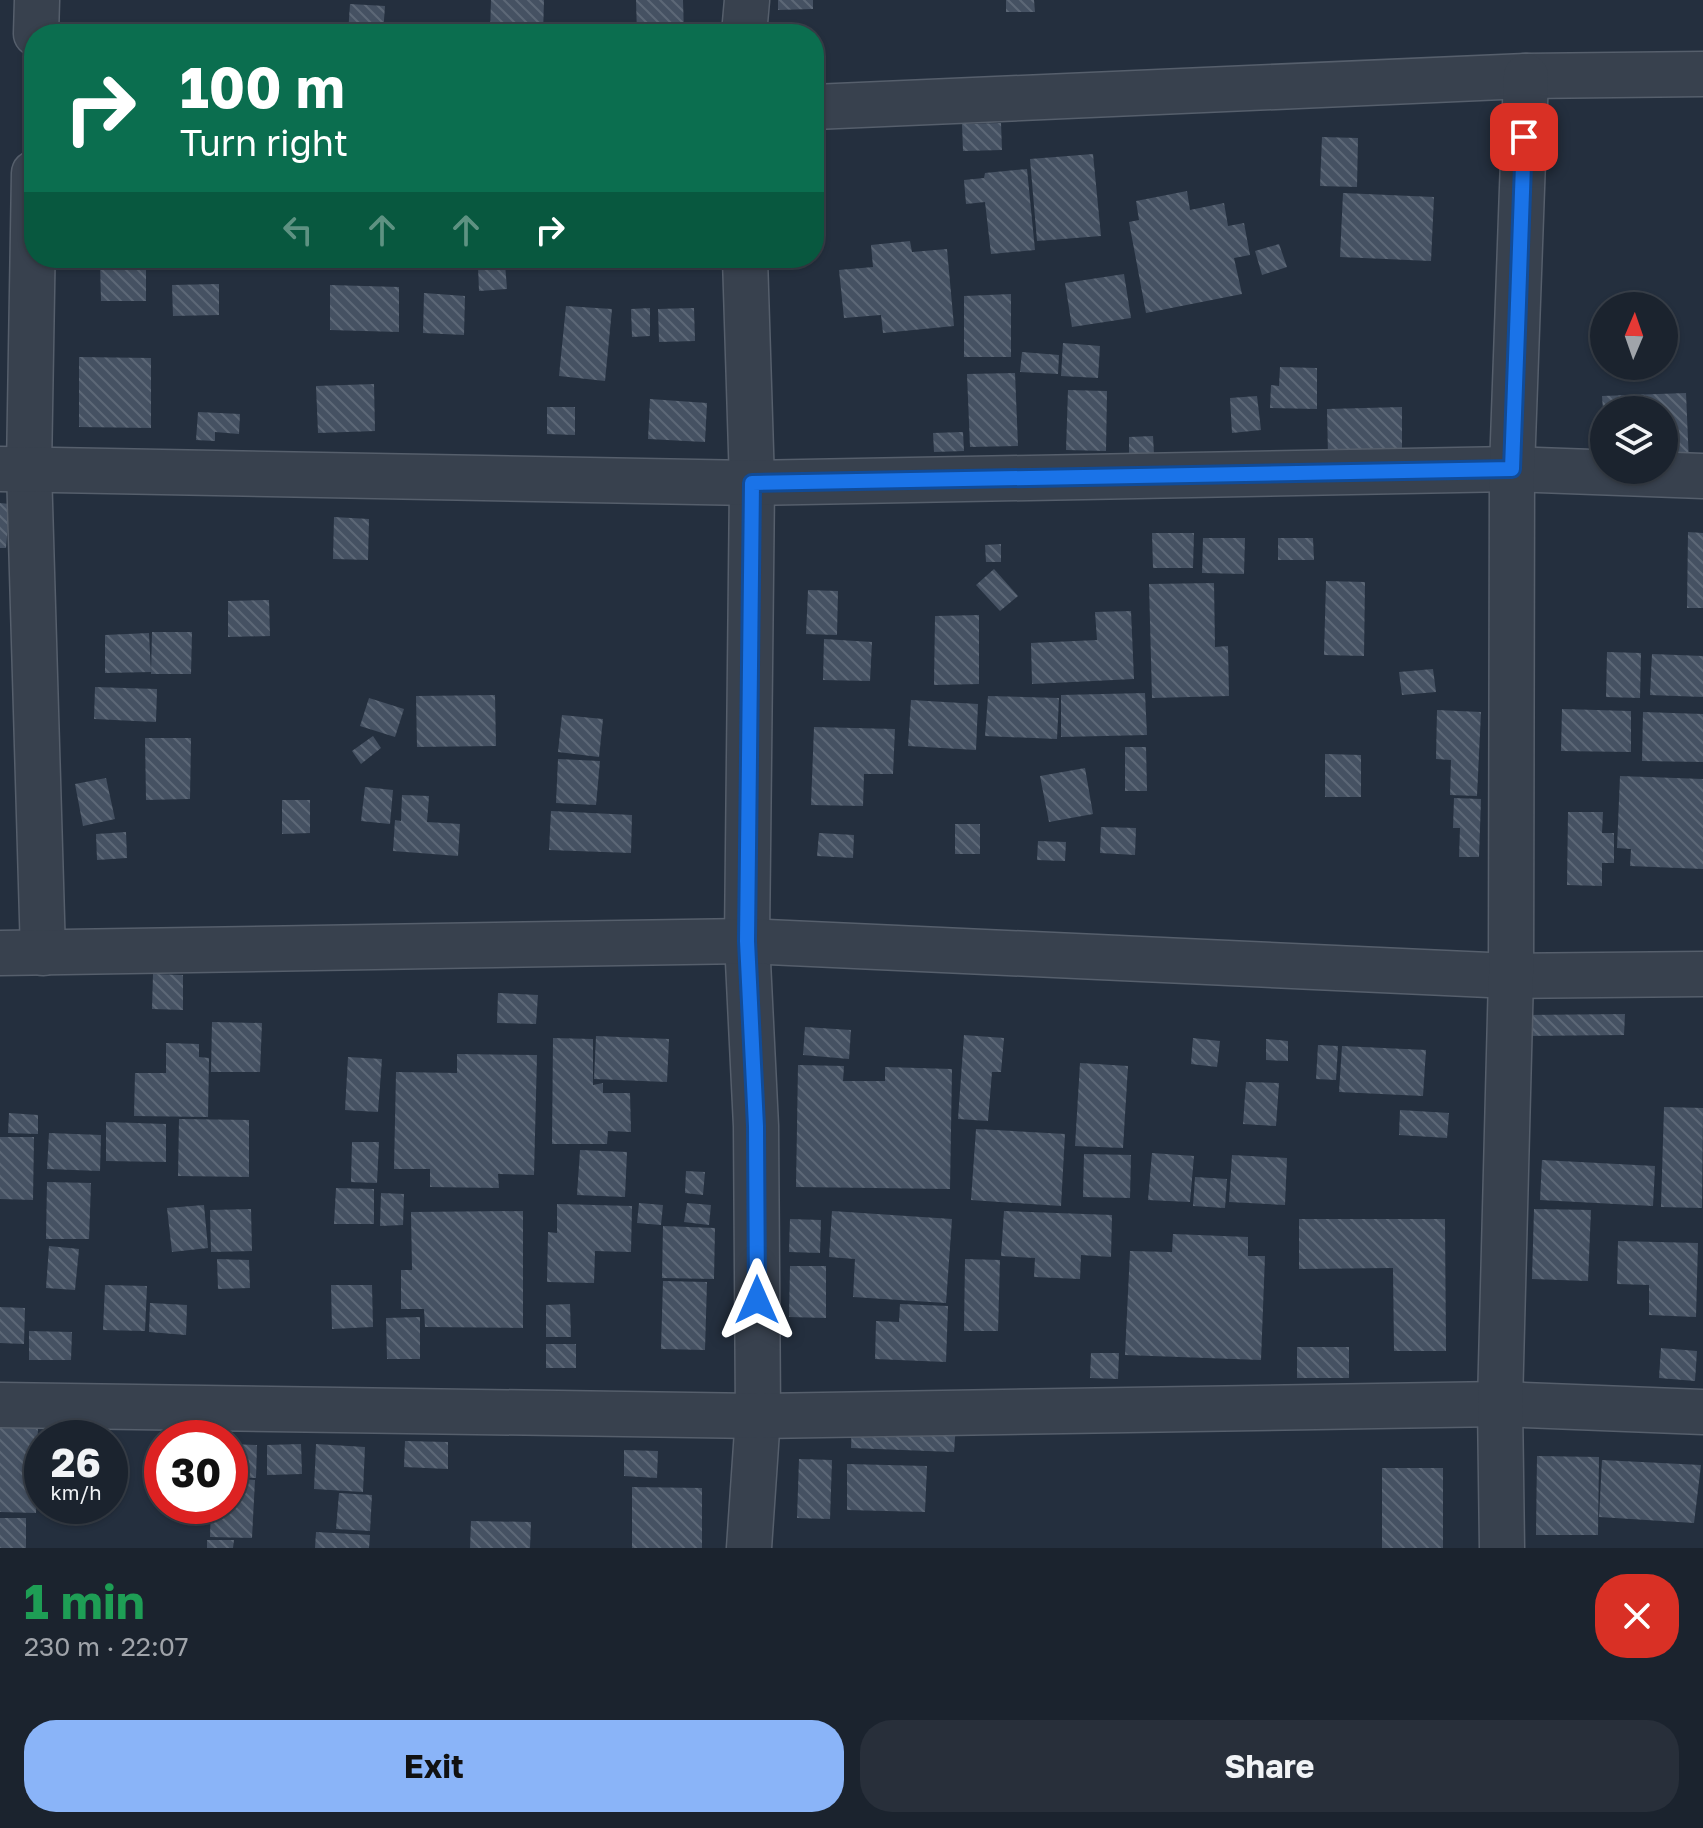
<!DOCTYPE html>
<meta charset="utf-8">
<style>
body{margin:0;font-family:"Golos Text",sans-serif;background:#282f3a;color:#f1f3f6;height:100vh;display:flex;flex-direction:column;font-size:30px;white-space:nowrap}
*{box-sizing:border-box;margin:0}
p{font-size:26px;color:#a0a4aa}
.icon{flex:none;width:44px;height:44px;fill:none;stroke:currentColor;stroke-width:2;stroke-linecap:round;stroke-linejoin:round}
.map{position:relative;height:1548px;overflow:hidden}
.panel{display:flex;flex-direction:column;background:#1b232e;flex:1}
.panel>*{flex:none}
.banner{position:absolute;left:24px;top:24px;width:800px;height:244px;border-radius:32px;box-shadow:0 2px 6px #0004,0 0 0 2px #39404a;background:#0b6e4f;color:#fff;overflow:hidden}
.needle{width:52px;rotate:2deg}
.buttons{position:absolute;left:1590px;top:292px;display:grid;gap:16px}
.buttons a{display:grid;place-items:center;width:88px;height:88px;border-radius:50%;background:#1b232e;box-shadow:0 2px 6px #0004,0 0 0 2px #39404a;font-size:40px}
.speed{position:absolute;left:24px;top:1420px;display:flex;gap:16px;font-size:40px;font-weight:700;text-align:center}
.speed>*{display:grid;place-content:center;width:104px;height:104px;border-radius:50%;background:#1b232e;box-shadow:0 2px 6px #0004,0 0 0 2px #39404a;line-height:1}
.speed small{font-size:20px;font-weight:400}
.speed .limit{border:12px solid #d22;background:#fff;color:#111}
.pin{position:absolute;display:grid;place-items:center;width:68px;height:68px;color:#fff;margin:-34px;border-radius:16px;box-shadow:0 4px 12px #0006}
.me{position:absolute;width:88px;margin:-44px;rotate:0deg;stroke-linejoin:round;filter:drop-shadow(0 0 6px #0008)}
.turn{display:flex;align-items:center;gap:28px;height:168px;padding:0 24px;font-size:36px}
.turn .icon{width:104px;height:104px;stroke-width:2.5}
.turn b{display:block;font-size:56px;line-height:68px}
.lanes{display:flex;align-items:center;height:76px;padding:0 24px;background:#0003;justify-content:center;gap:40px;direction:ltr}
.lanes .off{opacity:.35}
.round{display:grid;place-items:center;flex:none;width:84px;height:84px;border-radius:32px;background:#282f3a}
.head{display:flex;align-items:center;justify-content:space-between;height:136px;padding:0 24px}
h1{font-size:48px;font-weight:700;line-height:60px;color:#1e9e55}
.cta{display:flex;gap:16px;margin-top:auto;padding:16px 24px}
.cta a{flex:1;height:92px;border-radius:32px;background:#8ab4f8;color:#111;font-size:32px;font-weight:700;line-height:92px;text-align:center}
.cta a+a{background:#282f3a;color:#f1f3f6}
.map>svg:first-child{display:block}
</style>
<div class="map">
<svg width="1703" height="1548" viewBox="0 0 1703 1548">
<defs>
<pattern id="building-back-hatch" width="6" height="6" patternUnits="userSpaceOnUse" patternTransform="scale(2)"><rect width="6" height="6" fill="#455162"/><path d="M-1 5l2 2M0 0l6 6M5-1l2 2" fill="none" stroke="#5d6877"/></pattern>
</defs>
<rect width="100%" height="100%" fill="#242f3e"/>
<g fill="url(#building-back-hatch)">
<path d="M491,0H544L543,34H490Z"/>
<path d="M636,0H683L684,34H637Z"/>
<path d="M778,0H813V9L778,10Z"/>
<path d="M1006,0H1034L1035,12H1006Z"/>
<path d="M350,4L385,6L383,34H348Z"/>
<path d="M1001,123L1002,150L963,151L962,124Z"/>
<path d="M1322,137L1358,138L1357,187L1320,186Z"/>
<path d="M1093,154L1101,236L1037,241L1030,159Z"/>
<path d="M1027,169L1035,250L991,254L985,202L966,204L964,180L984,178L985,173Z"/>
<path d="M1187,191L1190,210L1224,203L1228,226L1244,223L1250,255L1234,258L1242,294L1146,313L1129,222L1139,220L1136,201Z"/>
<path d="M1343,193L1434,197L1431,261L1340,257Z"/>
<path d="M910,241L912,252L947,249L954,326L883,333L881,315L844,318L839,270L873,267L871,245Z"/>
<path d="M1279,244L1287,267L1262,275L1255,251Z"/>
<path d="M100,262H146V301H101Z"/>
<path d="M505,264L507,289L479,291L478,266Z"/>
<path d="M1124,274L1131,318L1072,327L1065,283Z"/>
<path d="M219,284V315L173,316L172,285Z"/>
<path d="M330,285L399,287V332L330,330Z"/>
<path d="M424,293L465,296L464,335L423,333Z"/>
<path d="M1011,294V357H964V296Z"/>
<path d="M566,306L612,309L605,381L559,376Z"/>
<path d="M650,308V336L632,337L631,309Z"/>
<path d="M694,308L695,341L659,342L658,309Z"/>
<path d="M1063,343L1100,346L1098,378L1061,376Z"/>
<path d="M1022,352L1059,355L1058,374L1020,372Z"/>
<path d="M79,357L151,358V428L79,427Z"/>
<path d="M1280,367L1317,368V409L1270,408L1271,385L1279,386Z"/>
<path d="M1015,373L1018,446L970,447L967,374Z"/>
<path d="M374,384L375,431L318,433L316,386Z"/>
<path d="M1068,390L1107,391L1106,451L1066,450Z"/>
<path d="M1686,393L1689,463L1664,464V410H1603L1602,396Z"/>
<path d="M1257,396L1261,430L1232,433L1230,398Z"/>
<path d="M650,399L707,403L705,442L648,439Z"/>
<path d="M547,407H575V435L547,434Z"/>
<path d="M1402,407V455L1328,456L1327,409Z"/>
<path d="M198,412L240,414L239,434L215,432V441L196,440Z"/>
<path d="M963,432L964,451L934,452L933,433Z"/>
<path d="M1153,436L1154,454L1129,455V437Z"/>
<path d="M0,503L10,504L6,548H0Z"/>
<path d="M334,517L369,519L368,560L333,559Z"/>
<path d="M1688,532L1703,533V608H1687Z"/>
<path d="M1152,533H1194L1193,568H1153Z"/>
<path d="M1203,538H1245L1244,574L1202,573Z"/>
<path d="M1278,538H1313L1314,560H1278Z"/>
<path d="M1001,544V562H986L985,545Z"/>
<path d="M994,569L1018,596L1000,611L976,585Z"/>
<path d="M1326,581L1365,582L1364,656L1324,655Z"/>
<path d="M1214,583L1215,647L1228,646L1229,696L1152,698L1149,584Z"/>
<path d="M808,590L838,591L837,635L806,634Z"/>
<path d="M269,600L270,636L228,637V601Z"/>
<path d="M1131,611L1134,679L1032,684L1031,643L1097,640L1095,612Z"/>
<path d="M979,615V684L934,685L935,616Z"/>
<path d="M152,632H192L191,674H151Z"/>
<path d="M149,633L151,672L105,673V635Z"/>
<path d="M824,639L872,642L870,681L823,680Z"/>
<path d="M1607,652L1641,653L1640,698L1606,697Z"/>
<path d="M1652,654L1703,656V697L1650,695Z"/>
<path d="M1433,669L1436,692L1402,695L1399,672Z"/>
<path d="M95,687L157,689L156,722L94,719Z"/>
<path d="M1145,693L1147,735L1061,737V695Z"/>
<path d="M495,695L496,746L417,747L416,696Z"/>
<path d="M988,696L1059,698L1057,739L985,736Z"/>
<path d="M369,698L404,709L395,737L360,726Z"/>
<path d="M911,700L978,704L976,750L908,746Z"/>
<path d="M1562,709L1631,711V752L1561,751Z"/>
<path d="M1437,710L1481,712L1477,796L1450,795L1451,760L1436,759Z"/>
<path d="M1643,712L1703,714V762L1642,761Z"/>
<path d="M562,715L603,719L599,757L558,752Z"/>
<path d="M814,727L895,729L893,774H864L863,806L811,805Z"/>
<path d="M373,736L381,748L361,764L352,751Z"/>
<path d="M145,738H191L190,799L146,800Z"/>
<path d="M1125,747H1146L1147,791H1125Z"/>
<path d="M1325,754L1361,755V797H1325Z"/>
<path d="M558,759L600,761L596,805L556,803Z"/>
<path d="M1085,768L1093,814L1049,822L1040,776Z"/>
<path d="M1620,776L1703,779V869L1630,866L1631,849L1617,848Z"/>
<path d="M106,778L115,819L83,826L75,784Z"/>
<path d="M365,787L393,790L390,824L361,821Z"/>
<path d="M402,795L429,796L427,822L460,824L458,856L393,851L395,820L401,821Z"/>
<path d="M1454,798L1481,799L1479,857H1459L1460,828H1453Z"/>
<path d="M282,800H310V833L282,834Z"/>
<path d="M551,811L632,815L631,853L549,850Z"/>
<path d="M1568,812H1603L1602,833H1614V863H1602V886L1567,885Z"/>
<rect x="955" y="824" width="25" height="30"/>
<path d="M1101,827L1136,828L1135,855L1100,853Z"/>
<path d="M126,832L127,858L97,860L96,834Z"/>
<path d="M819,833L854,835L853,858L817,856Z"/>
<path d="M1038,841L1066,842L1065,861L1037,860Z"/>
<path d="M153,974L183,975V1010L152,1009Z"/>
<path d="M498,993L538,995L536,1024L497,1023Z"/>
<path d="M1625,1014L1624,1035L1520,1036V1015Z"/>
<path d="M212,1022L262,1023L260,1072H211Z"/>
<path d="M805,1027L851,1030L849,1059L803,1055Z"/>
<path d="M964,1035L1004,1038L1001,1072H992L988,1121L958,1119Z"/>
<path d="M596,1036L669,1039L667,1082L594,1079Z"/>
<path d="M553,1038L593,1039V1085L603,1083V1093H630L631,1132L608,1131L607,1144H552Z"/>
<path d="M1193,1038L1220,1041L1217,1067L1191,1064Z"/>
<path d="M1266,1039L1288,1041V1061L1266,1060Z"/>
<path d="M166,1043L199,1044V1057L209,1058L208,1117L134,1116L135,1073H166Z"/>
<path d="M1318,1045L1338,1046L1336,1080L1316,1079Z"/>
<path d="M1342,1046L1426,1050L1423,1096L1339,1092Z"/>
<path d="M457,1054L537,1055L534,1175L498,1174L499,1188L430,1187V1169H394L396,1072L457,1073Z"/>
<path d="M348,1057L382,1059L378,1112L345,1110Z"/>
<path d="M1080,1063L1128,1066L1123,1148L1075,1146Z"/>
<path d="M798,1065L844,1066L843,1081H885V1067L952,1069L950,1189L796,1187Z"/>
<path d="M1246,1082L1279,1083L1276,1126L1243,1124Z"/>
<path d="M1664,1107L1703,1108L1702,1208L1661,1207Z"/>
<path d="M1400,1110L1449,1113L1447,1138L1399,1135Z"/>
<path d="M9,1113L38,1115V1134L8,1133Z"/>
<path d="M179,1119L249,1120V1177L178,1176Z"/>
<path d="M106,1122L166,1124V1162L106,1161Z"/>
<path d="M976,1129L1065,1134L1061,1206L971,1200Z"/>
<path d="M49,1133L101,1135L100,1171L47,1169Z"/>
<path d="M0,1137H34L33,1200L0,1199Z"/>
<path d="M352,1142H379L377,1183L351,1182Z"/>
<path d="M580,1150L627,1152L625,1197L577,1195Z"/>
<path d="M1152,1153L1194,1156L1190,1202L1148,1200Z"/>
<path d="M1084,1154L1131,1155L1130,1198L1083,1197Z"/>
<path d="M1232,1155L1287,1158L1285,1205L1229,1202Z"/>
<path d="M1542,1160L1655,1166L1653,1206L1540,1200Z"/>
<path d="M686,1171L705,1172L703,1195L685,1193Z"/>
<path d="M1195,1177L1227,1179L1225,1208L1193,1206Z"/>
<path d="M47,1182L91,1183L89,1239H46Z"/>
<path d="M336,1188L374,1189V1224H334Z"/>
<path d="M381,1193L404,1194L403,1225L380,1226Z"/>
<path d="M639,1203L663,1205L661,1225L637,1223Z"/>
<path d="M687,1203L711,1205L709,1225L684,1222Z"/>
<path d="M557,1204L632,1206L631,1252L595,1251L594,1283L547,1282L548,1232L557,1233Z"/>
<path d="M204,1205L208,1248L172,1252L167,1208Z"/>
<path d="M251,1209L252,1251L211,1252L210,1210Z"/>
<path d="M1534,1209L1591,1210L1588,1281L1532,1279Z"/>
<path d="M523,1211V1328L425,1327L424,1309H401V1270H412L411,1212Z"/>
<path d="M832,1211L952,1219L946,1303L853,1297L855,1259L829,1257Z"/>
<path d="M1004,1211L1112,1215L1111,1257L1081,1255L1080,1279L1034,1277L1035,1258L1001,1256Z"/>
<path d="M790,1219L821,1220L820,1253L789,1252Z"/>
<path d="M1299,1219H1445L1446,1351H1394L1393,1268L1299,1269Z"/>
<path d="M663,1226L715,1228L714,1279L662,1278Z"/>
<path d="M1173,1234L1248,1237V1256H1265L1261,1360L1125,1355L1130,1251L1172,1252Z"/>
<path d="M1618,1241L1698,1243L1696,1317L1649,1315V1285L1617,1284Z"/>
<path d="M49,1246L79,1249L75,1290L46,1288Z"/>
<path d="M217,1259L249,1260L250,1288L218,1289Z"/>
<path d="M965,1259L1000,1260L998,1331H964Z"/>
<path d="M790,1266H826V1318L789,1317Z"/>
<path d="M663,1281L707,1282L705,1350L661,1349Z"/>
<path d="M105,1285L147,1286L145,1331L103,1330Z"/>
<path d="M331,1285H372L373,1327L332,1329Z"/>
<path d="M150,1303L187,1305L186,1335L149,1332Z"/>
<path d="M570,1304L571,1337H546V1305Z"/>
<path d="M900,1304L948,1306L946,1362L875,1359L876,1321L899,1322Z"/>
<path d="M0,1307L25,1308L24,1344L0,1343Z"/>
<path d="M420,1317V1359H387L386,1318Z"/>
<path d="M29,1331L72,1332L71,1360H29Z"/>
<rect x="546" y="1344" width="30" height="24"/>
<rect x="1297" y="1347" width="52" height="31"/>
<path d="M1661,1348L1697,1351L1695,1381L1659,1378Z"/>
<path d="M1091,1353H1119L1118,1379L1090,1378Z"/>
<path d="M852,1420L956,1424L954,1452L851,1448Z"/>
<path d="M0,1423L38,1424L36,1513L0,1512Z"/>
<path d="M405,1441L448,1442V1469L404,1467Z"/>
<path d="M230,1444L257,1445L256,1478L230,1477Z"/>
<path d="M301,1444L302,1474L267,1475V1445Z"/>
<path d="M316,1444L365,1447L363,1492L314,1489Z"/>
<path d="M624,1450L658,1451L657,1478L624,1476Z"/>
<path d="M1537,1456L1599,1457L1598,1535H1536Z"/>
<path d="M799,1459L832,1460L830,1519L797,1518Z"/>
<path d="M1602,1460L1701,1465L1694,1523L1599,1517Z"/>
<path d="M847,1464L927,1466L925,1512L847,1510Z"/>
<rect x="1382" y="1468" width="61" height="80"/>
<path d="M230,1478L255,1480L252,1538L210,1537L211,1506H230Z"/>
<path d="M632,1487L702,1488V1548H632Z"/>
<path d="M339,1493L372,1495L370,1531L336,1529Z"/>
<rect x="0" y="1518" width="26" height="30"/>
<path d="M471,1521L531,1522L530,1548H470Z"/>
<path d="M316,1532L370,1535L369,1548H315Z"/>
<path d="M207,1540H234L233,1548H207Z"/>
</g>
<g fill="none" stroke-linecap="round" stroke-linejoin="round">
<g stroke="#565f6c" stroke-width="47">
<g id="minor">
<path d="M36,34L37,0"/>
<path d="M744,34L747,0"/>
<path d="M814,107L1526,76L1703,74"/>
<path d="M34,173L29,469L43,953"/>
<path d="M745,258L752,483L747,941L756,1126L758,1416L749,1548"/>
<path d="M0,469L752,483L1512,469L1703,476"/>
<path d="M0,953L747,941L1511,976L1703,974"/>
<path d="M0,1405L758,1416L1500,1404L1703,1412"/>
<path d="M1502,1548L1500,1404L1511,976L1512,469L1526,76"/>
</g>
</g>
<use href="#minor" stroke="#38414e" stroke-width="44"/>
</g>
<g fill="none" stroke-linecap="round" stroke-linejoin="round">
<g stroke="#114b97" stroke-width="20">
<path id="route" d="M757,1300L756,1126L747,941L752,483L1512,469L1524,137"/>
</g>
<use href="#route" stroke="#1a73e8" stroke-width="14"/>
</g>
</svg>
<div class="buttons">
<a><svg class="needle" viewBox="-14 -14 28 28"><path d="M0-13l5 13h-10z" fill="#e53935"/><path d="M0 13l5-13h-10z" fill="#a0a4aa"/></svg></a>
<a><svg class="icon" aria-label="layers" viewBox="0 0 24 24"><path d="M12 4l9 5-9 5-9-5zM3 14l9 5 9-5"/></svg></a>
</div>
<div class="speed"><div>26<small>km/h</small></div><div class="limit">30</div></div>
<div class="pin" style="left:1524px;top:137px;background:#d93025"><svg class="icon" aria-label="arrive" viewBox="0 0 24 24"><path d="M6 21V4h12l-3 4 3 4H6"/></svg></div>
<svg class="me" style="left:757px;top:1300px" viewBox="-20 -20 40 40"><path d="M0-17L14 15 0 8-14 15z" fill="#1a73e8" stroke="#fff" stroke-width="4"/></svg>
<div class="banner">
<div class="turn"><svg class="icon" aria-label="right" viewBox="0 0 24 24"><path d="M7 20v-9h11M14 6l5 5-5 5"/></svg><div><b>100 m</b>Turn right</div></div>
<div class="lanes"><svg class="icon off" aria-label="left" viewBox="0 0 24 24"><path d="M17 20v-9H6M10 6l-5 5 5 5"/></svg><svg class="icon off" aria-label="ahead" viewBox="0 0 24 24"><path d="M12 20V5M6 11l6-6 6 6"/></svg><svg class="icon off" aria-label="ahead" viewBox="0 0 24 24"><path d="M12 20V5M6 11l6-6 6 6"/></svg><svg class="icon" aria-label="right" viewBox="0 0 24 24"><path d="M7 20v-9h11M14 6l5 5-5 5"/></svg></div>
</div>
</div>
<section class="panel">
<div class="head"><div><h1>1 min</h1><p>230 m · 22:07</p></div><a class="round" style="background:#d93025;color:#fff"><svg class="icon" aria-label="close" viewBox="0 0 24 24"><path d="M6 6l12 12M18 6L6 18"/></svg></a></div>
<div class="cta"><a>Exit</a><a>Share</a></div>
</section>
